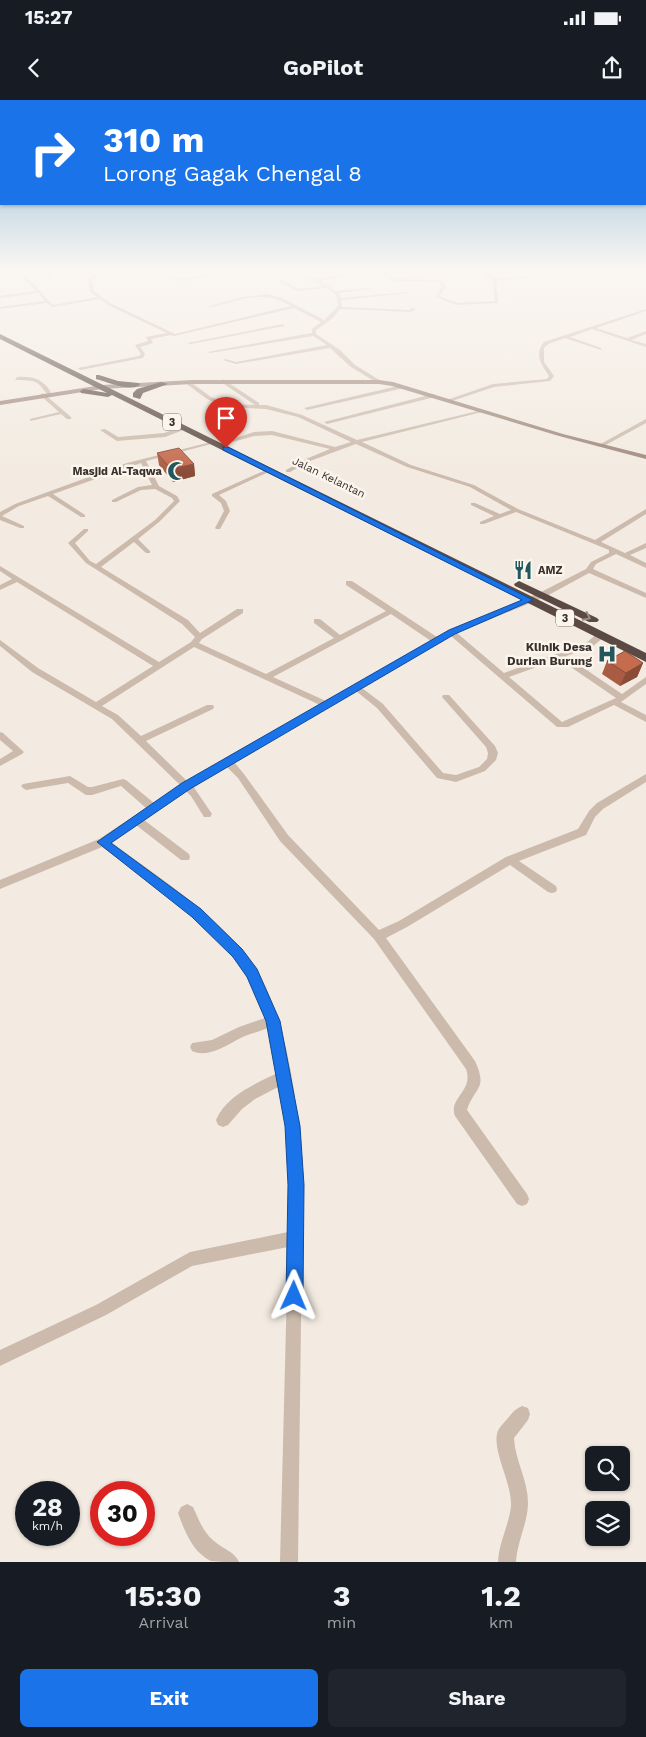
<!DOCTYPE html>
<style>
body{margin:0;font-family:"Work Sans",sans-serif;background:#20242c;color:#f1f3f6;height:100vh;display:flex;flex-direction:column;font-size:19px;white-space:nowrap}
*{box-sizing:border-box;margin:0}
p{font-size:16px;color:#9ea1a6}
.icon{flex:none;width:28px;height:28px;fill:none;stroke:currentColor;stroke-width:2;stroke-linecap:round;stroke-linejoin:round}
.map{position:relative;height:1462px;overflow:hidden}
.side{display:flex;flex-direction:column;background:#171b24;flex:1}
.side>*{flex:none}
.guide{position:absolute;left:0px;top:0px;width:646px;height:105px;box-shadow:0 1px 4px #0004;background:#1a73e8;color:#fff;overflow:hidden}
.controls{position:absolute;left:585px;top:1346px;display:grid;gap:10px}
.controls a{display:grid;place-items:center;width:45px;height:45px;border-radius:8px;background:#171b24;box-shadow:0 1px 4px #0004;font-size:25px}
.speed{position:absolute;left:15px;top:1381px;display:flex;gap:10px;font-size:25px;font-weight:700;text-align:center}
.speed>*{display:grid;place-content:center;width:65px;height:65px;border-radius:50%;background:#171b24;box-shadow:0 1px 4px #0004;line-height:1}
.speed small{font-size:12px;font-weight:400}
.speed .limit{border:8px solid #d22;background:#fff;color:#111}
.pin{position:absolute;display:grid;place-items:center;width:42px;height:42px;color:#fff;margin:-51px -21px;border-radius:50% 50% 50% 0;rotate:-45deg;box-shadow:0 0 5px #0007}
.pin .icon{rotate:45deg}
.me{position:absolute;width:55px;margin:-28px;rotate:1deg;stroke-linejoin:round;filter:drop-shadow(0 0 4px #0008)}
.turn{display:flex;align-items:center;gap:18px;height:105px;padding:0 20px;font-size:22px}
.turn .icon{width:65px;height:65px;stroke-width:2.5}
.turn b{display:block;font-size:35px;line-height:42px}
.eta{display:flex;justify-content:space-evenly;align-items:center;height:85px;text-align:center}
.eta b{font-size:30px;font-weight:700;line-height:35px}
.cta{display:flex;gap:10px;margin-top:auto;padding:10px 20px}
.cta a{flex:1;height:58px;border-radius:8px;background:#1a73e8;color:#fff;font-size:20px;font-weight:700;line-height:58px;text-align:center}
.cta a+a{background:#20242c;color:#f1f3f6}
.status{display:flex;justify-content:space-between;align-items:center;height:35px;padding:0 25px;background:#171b24;direction:ltr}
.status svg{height:14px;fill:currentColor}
header{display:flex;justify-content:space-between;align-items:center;height:65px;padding:0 20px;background:#171b24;font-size:22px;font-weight:700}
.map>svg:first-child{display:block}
</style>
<div class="status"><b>15:27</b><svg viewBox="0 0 49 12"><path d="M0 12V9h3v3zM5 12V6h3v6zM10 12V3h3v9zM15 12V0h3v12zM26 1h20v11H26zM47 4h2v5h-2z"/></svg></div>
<header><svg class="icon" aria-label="back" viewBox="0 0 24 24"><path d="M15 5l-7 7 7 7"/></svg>GoPilot<svg class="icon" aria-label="share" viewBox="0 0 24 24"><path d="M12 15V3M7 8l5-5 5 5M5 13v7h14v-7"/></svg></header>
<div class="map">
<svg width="646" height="1462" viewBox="0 0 646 1462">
<rect width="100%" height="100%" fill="#f3ebe1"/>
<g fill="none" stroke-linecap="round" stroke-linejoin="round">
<g fill="#ccbbad" fill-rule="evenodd">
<path d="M6,170L23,173L53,205L97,197L90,192L88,180L99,170H103L92,180L94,191L110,203L175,234L291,206C261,189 242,200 212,207L210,206L243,197L267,194L282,198L324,220L338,206L336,195L327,188L297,191L279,181L282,180L298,189L323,186L315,181L286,170L316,179L378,170L320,181L336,191L369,188L371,189L339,193L341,198L407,192L409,193L341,200L342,207L410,210L412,207L416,210L410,212L340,209L333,218L316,230V234L340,250L355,265L381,281L379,284L351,267L330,248L236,264L223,260L225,259L236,262L327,245L313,236L210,253L208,252L312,233V229L321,222L294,208L174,236L171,235L151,239L153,243L140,247L145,254L143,258L80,270L78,268L139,256L141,254L135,245L148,241L146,237L167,233L108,205L100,199L52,207L47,203L0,209V207L45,201L38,193L0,198V196L36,191L21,175L6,172Z"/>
<path d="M46,170H50L51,176H49Z"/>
<path d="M231,170H237L185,181L165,179H185Z"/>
<path d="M379,170H383L395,179L441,180L446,187L439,196L457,203L495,201L492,179L485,176L479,170H483C497,184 525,177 543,173C548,171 553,169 558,170L523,179L496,180L498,203L456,205L436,197L442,187L439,182L394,181Z"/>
<path d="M646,209V211L596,228L627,238L646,231V234L631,240L646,244V247L592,229L570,237L601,248V250L565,238L548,244L544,248V262L554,276L550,281L494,287L449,302L444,301L493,284L547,279L549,276C541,264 534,255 544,242Z"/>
<path d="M283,224L285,226L190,244L188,243Z"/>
<path d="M17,277C34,276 43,279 52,294L47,295C37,278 33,281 15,280Z"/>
<path d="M223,279L259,303V305H266L302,315L357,340L482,310V312L362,342L411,365L474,385L518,409L595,440L646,409V414L601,442L625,453L646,443V448L630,455L646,463V468L616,454L596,464L593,469L646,493V498L589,473L545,497L457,533L504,573L586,543L598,533H604V537L592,547L566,556L622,594L646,577V584L621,602L646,615V622L614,605L568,627H557L451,536L362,588L383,604L443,673L456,675L479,667L487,659L488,653L486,647L442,597L443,595H449L495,646L498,653L496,660L485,671L456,682L437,678L377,608L356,591L234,662L244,674L288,735L379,830L399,821L506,757L578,729L589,711L597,703L646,674V682L603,709L595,717L586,735L519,761L556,786L557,789L556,792L552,793L548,792L510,765L407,827L386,838L475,961C488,990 475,986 467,1010L527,1094L529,1099L527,1104L522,1106L517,1104L455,1016C448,998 474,991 466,969L374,839L280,741L238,678L227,667L193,686L210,711L212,714L210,717H204L191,696L186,691L144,720L189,754L190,757L189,760H181L136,725L111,742C162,780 221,816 256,871C272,894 279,922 286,948C307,1039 302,1131 301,1222C300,1302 299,1382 298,1462H280L288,1147L192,1166L106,1215L0,1266V1250L96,1205L190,1152L288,1132C289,1083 288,1034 280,986L255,999L242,1009L228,1025L223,1027L218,1025L216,1020C226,996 256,983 278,973L268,928C261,931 253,933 245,936C229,943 210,959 192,951L190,947L192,943L212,940L239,927L265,918C261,905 256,891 249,879C216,822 153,785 102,747L0,789V780L99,739L146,708L121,686L92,695H86L68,683L26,690L23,688L21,686L23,684L70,676L88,687H92L123,679L126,680L154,703L180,685L112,619L32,572L0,546V540L38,568L96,602L153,566L17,482L0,490V485L12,479L0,471V466L159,562L191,542L195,537L182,524L86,463L68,443L84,429H88V431L75,443L90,461L96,464L155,420L174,401L172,398L155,389L141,390L116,402H112V400L138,387L152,385L141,363L53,394L85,415V417H81L48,396L19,406L2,416L24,426V428H20L0,420V412L15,404L127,363L215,341V343L146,361L159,386L177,396L180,401L159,422L138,439L150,451V453H146L134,442L101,467L188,520L200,533L237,509H243V513L202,539L199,543L266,574L334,538L314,523V519H320L340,535L386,511L346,485V481H352L437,537L449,530L539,493L586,469L591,462L609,453V450L516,412L484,424H480V422L494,416L471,405V403H475L500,414L511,410L470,387L407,367L356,344L310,361L290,372H286V370L306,359L330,349L272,335L254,336L229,343L226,341L254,332L272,331L335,347L351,342L298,317L266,309L225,307L207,299L184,282L189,281L211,297L228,304L255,305L221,282ZM391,514L431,541L326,601L273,577ZM194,547L320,605L187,681L146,641L213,609L214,607L213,605H207L141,636L118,615L102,606ZM559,559L616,598L562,622L509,577Z"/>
<path d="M402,285L404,288L307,310L304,308Z"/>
<path d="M43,293L71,317V319H67L61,314L30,321V319L59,312L41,296L40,295Z"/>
<path d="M433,294L435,295V297L327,324L324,322Z"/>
<path d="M646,319V323L602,347L597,346Z"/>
<path d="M184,326L186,327V329L165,337L117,341L100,330L105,329L118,337L164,333Z"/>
<path d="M268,369L273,370L219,395L226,401L230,411L220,429H216L215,428L224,411L221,403L212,396V394Z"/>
<path d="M0,632L3,633L24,652L22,654L0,666V659L13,651L0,640Z"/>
<path d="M522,1306L528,1308L530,1314L528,1320L514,1338C515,1361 529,1382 528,1405C527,1425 517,1442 516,1462H498C499,1442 509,1425 511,1406C512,1383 493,1353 497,1334C498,1328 504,1323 508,1318C512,1313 515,1309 522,1306Z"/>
<path d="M187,1404L193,1407C199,1420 203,1432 214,1441C223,1449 235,1452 239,1462C231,1462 219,1462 211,1461C193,1453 184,1430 178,1413L181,1407Z"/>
</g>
<path fill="#a08a7e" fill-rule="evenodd" d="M192,280H379L393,282L563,334L646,355V359L559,336L392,286L379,284H192L102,289L0,305V301L102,285Z"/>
<g fill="#5b4a43" fill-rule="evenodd">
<path d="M0,234L646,553V562L112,295L108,297L81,293L80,291L84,289L107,293L0,239Z"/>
<path d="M99,275L118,281L139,283L140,285C129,292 108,282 96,279V275Z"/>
<path d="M161,282L168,284L143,293L140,299L133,297V293L137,289Z"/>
<path d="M519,481L597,518L599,520L597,522H589L515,486L514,484Z"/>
</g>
</g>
<g fill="#a95c43">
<path d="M157,353L194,364L195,376L173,382L159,365Z"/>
<path d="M607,561L643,563L637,577L620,586L602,574Z"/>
</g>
<g fill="#8a4b37">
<path d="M194,364L195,376L173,382L171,369Z"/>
<path d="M643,563L637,577L620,586L626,573Z"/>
</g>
<g fill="#c56b4e" stroke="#8a4b37">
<path d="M179,348L194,364L171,369L157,353Z"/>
<path d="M625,551L643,563L626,573L607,561Z"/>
</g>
<defs><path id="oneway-chevron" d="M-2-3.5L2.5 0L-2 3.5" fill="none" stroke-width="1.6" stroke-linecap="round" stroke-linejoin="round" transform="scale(1.25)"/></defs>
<use stroke="#9b8e87" href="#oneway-chevron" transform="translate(587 517) rotate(26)"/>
<linearGradient id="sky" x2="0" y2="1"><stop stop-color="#7eb2d2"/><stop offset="0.45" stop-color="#faf6f2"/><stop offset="1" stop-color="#faf6f2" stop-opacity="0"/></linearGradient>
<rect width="646" height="374" fill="url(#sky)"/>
<path fill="#1a73e8" stroke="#114b97" d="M223,347H228L533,500L455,534L190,689L111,743L201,809L242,849L257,869L280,921L300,1026L304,1085L303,1196L300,1202L294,1204L288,1202L286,1196L288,1085L285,1026L266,921L247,877L233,857L192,817L97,742L182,683L449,530L522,500L223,350Z"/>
<defs>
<g id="mosque-bare" transform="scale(1.5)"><path d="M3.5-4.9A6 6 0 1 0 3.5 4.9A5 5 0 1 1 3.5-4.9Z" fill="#21585c" stroke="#fbf5ee" stroke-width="2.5" paint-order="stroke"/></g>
<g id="restaurant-bare" transform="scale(1.5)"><path d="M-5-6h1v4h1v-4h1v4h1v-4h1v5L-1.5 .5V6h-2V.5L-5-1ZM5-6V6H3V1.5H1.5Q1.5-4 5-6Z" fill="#21585c" stroke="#fbf5ee" stroke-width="2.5" paint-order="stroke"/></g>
<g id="hospital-bare" transform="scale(1.5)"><path d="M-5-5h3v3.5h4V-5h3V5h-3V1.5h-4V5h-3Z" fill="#21585c" stroke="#fbf5ee" stroke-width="2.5" paint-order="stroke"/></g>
</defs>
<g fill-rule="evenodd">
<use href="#mosque-bare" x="177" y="371"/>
<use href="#restaurant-bare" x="523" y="470"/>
<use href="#hospital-bare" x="607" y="554"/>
</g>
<g text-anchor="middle" stroke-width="5" stroke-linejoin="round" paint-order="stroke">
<g fill="#fbf5ee" stroke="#746b66" stroke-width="1">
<rect x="163" y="313.5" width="18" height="17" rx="4"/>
<rect x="556" y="509.5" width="18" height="17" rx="4"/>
</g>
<g font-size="11" font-weight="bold" fill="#3a302b">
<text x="172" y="326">3</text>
<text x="565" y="522">3</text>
</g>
<g font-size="11" font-weight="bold" fill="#3a302b" stroke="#fbf5ee" text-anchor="end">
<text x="162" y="375">Masjid Al-Taqwa</text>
<text x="538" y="474" text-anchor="start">AMZ</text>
</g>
<g font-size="11" fill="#3a302b" stroke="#fbf5ee">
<text transform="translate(329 377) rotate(26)" y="4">Jalan Kelantan</text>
</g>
<g font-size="12" font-weight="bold" fill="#3a302b" stroke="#fbf5ee" text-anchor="end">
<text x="592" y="551">Klinik Desa<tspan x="592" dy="14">Durian Burung</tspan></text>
</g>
</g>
</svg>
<div class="controls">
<a><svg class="icon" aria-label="search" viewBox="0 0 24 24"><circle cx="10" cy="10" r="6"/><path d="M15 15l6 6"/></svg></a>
<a><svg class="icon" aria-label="layers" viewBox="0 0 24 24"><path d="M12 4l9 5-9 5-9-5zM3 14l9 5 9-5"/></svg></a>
</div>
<div class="speed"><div>28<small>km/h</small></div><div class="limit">30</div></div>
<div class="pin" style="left:226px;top:348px;background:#d93025"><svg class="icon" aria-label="arrive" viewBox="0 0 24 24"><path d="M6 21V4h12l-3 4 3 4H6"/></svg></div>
<svg class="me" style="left:294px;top:1196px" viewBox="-20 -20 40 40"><path d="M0-17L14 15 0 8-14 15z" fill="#1a73e8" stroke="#fff" stroke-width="4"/></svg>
<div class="guide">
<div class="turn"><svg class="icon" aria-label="right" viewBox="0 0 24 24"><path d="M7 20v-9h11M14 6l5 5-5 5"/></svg><div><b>310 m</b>Lorong Gagak Chengal 8</div></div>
</div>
</div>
<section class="side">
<div class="eta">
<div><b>15:30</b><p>Arrival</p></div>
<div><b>3</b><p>min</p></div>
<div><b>1.2</b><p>km</p></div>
</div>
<div class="cta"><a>Exit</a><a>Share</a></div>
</section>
